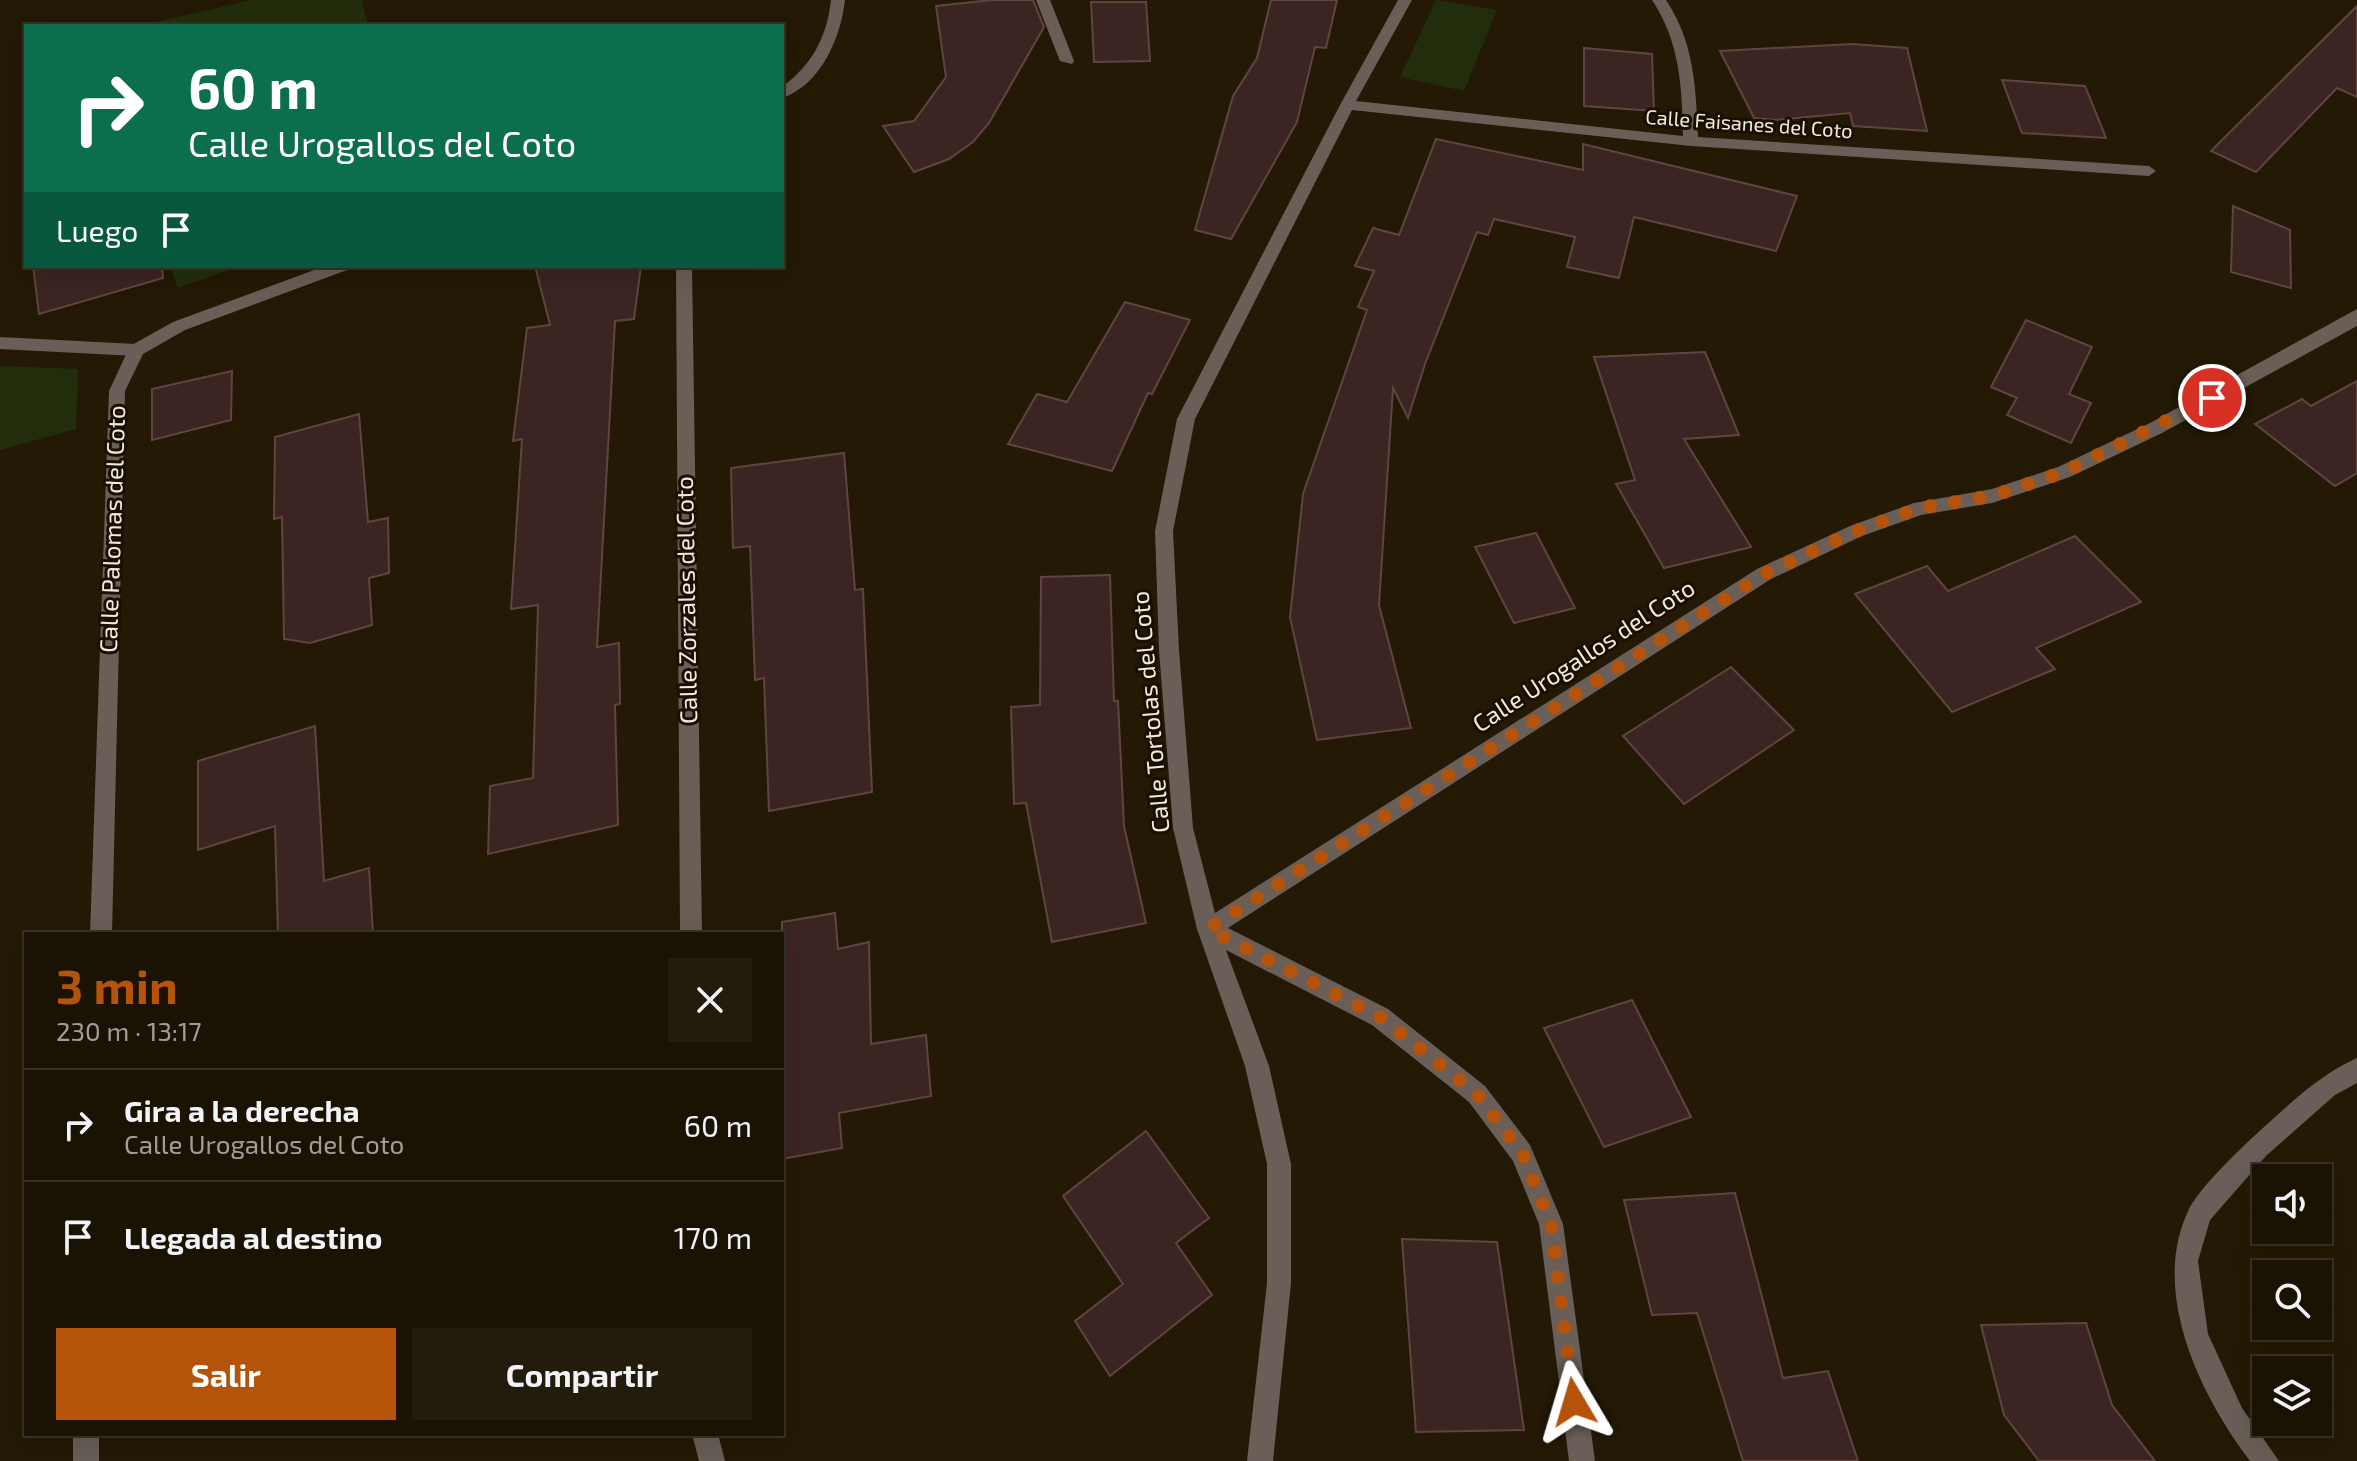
<!DOCTYPE html>
<html lang="es">
<meta charset="utf-8">
<style>
body{margin:0;font-family:"Exo 2",sans-serif;background:#231c0d;color:#f1f3f6;height:100vh;display:flex;flex-direction:column;font-size:30px;white-space:nowrap}
*{box-sizing:border-box;margin:0}
p{font-size:26px;color:#9f9e9a}
.icon{flex:none;width:44px;height:44px;fill:none;stroke:currentColor;stroke-width:2;stroke-linecap:round;stroke-linejoin:round}
.map{position:relative;flex:1;overflow:hidden}
.details{position:absolute;left:24px;top:932px;width:760px;height:504px;display:flex;flex-direction:column;background:#1a1303;border-radius:0px;box-shadow:0 8px 32px #0002,0 0 0 2px #383225}
.details>*{flex:none}
.guide{position:absolute;left:24px;top:24px;width:760px;height:244px;border-radius:0px;box-shadow:0 8px 32px #0002,0 0 0 2px #383225;background:#0b6e4f;color:#fff;overflow:hidden}
.controls{position:absolute;left:2252px;top:1164px;display:grid;gap:16px}
.controls a{display:grid;place-items:center;width:80px;height:80px;border-radius:0px;background:#1a1303;box-shadow:0 8px 32px #0002,0 0 0 2px #383225;font-size:40px}
.pin{position:absolute;display:grid;place-items:center;width:68px;height:68px;color:#fff;margin:-34px;border:4px solid #fff;border-radius:50%;box-shadow:0 2px 8px #0007}
.me{position:absolute;width:88px;margin:-44px;rotate:353deg;stroke-linejoin:round;filter:drop-shadow(0 0 6px #0008)}
.turn{display:flex;align-items:center;gap:28px;height:168px;padding:0 32px;font-size:36px}
.turn .icon{width:104px;height:104px;stroke-width:2.5}
.turn b{display:block;font-size:56px;line-height:68px}
.then{display:flex;align-items:center;height:76px;padding:0 32px;background:#0003;gap:16px;font-size:30px}
.round{display:grid;place-items:center;flex:none;width:84px;height:84px;border-radius:0px;background:#231c0d}
.head{display:flex;align-items:center;justify-content:space-between;height:136px;padding:0 32px}
h1{font-size:48px;font-weight:700;line-height:60px;color:#b45309}
.primary-button{display:flex;gap:16px;margin-top:auto;padding:16px 32px}
.primary-button a{flex:1;height:92px;border-radius:0px;background:#b45309;color:#fff;font-size:32px;font-weight:700;line-height:92px;text-align:center}
.primary-button a+a{background:#231c0d;color:#f1f3f6}
ul{padding:0;list-style:none}
li{display:flex;align-items:center;gap:24px;height:112px;padding:0 32px;border-top:2px solid #383225}
li div{flex:1}
li b{display:block;font-size:30px}
li em{font-style:normal}
.map>svg:first-child{display:block}
</style>
<div class="map">
<svg width="2357" height="1461" viewBox="0 0 2357 1461">
<rect width="100%" height="100%" fill="#231904"/>
<g fill="#222e0b">
<path d="M252,0H362L368,26H138Z"/>
<path d="M1436,0L1497,10L1464,91L1400,77Z"/>
<path d="M170,266H240L178,288Z"/>
<path d="M0,366L78,369L76,429L0,450Z"/>
</g>
<g fill="#3c2422" stroke="#604442" stroke-width="2">
<path d="M992,0H1033L1044,27L989,123L973,142L949,159L914,172L883,126L914,121L946,77L936,6Z"/>
<path d="M1271,0H1337L1326,48L1315,47L1297,122L1231,239L1195,230L1233,96L1257,58Z"/>
<path d="M1091,2H1146L1150,61L1094,62Z"/>
<path d="M2357,6V97L2337,88L2256,172L2211,151Z"/>
<path d="M1852,44L1907,48L1927,131L1853,126L1850,113L1776,120L1754,118L1720,51Z"/>
<path d="M1584,48L1652,54L1654,111L1584,106Z"/>
<path d="M2002,80L2085,86L2106,138L2022,133Z"/>
<path d="M1436,139L1583,170V144L1797,196L1776,251L1634,217L1619,278L1567,267L1575,237L1494,219L1488,235L1477,232L1425,364L1408,418L1393,388L1379,605L1411,728L1317,740L1290,617L1303,494L1367,310L1358,307L1374,271L1355,266L1373,228L1399,235Z"/>
<path d="M2233,206L2290,230L2291,288L2231,272Z"/>
<path d="M33,266H162L163,278L39,314Z"/>
<path d="M535,266H641L634,319L615,321L597,647L619,643L620,704L615,705L618,825L488,854L490,786L533,778L538,605L511,609L522,439L513,441L527,328L550,325Z"/>
<path d="M1125,302L1190,320L1152,394L1148,393L1112,471L1008,444L1037,394L1067,402Z"/>
<path d="M2026,320L2092,347L2069,394L2091,403L2071,443L2007,415L2017,398L1991,387Z"/>
<path d="M1705,352L1739,435L1684,439L1751,547L1664,568L1616,484L1635,480L1594,357Z"/>
<path d="M232,371L231,420L152,440V389Z"/>
<path d="M2357,381V473L2335,486L2255,424L2302,399L2311,406Z"/>
<path d="M359,414L368,522L388,518L389,573L369,578L372,625L310,643L284,639L282,517L274,519L275,437Z"/>
<path d="M844,453L855,590L863,589L872,792L769,811L764,678L755,680L750,546L733,548L731,468Z"/>
<path d="M1536,533L1575,608L1514,623L1475,547Z"/>
<path d="M2075,536L2141,602L2036,648L2055,669L1952,712L1855,594L1927,566L1948,591Z"/>
<path d="M1110,575L1114,701H1118L1124,826L1146,923L1052,942L1026,803L1014,804L1011,707L1040,705L1041,577Z"/>
<path d="M1731,667L1794,730L1684,804L1623,736Z"/>
<path d="M315,726L324,881L369,868L373,934H278L275,826L198,850V761Z"/>
<path d="M835,913L838,949L869,942L871,1044L926,1035L931,1096L839,1113L842,1148L782,1159V922Z"/>
<path d="M1632,1000L1691,1117L1604,1147L1544,1028Z"/>
<path d="M1146,1131L1209,1218L1176,1243L1212,1295L1110,1376L1075,1321L1123,1284L1063,1196Z"/>
<path d="M1735,1193L1783,1378L1828,1371L1858,1461H1743L1697,1313L1652,1315L1624,1200Z"/>
<path d="M1402,1239L1497,1242L1524,1430L1416,1432Z"/>
<path d="M2086,1323L2112,1405L2155,1461H2039L2004,1415L1981,1325Z"/>
</g>
<g fill="none" stroke-linecap="round" stroke-linejoin="round">
<path fill="#695e58" fill-rule="evenodd" d="M1036,0H1050L1074,61L1072,64L1060,61Z"/>
<path fill="#695e58" fill-rule="evenodd" d="M0,337L136,344L144,350L136,356L0,349Z"/>
<g fill="#695e58" fill-rule="evenodd">
<path d="M831,0H845C841,37 821,85 782,98V87C812,65 827,37 831,0Z"/>
<path d="M1398,0H1412L1356,101L1683,136C1682,87 1680,42 1652,0H1666C1694,42 1696,87 1698,137L2149,166L2156,171L2149,176L1691,146L1352,110L1195,419L1173,531L1179,650L1193,828L1215,913L1757,569L1850,526L1914,503L1992,489L2058,467L2150,423L2357,309V326L2162,433L2070,477L1992,503L1921,515L1862,536L1771,579L1228,928L1388,1009L1485,1086L1530,1145L1563,1224L1595,1461H1569L1539,1224L1513,1161L1469,1102L1372,1025L1226,950L1269,1066L1291,1164V1283L1273,1461H1247L1267,1283V1164L1245,1066L1197,929L1173,828L1159,650L1155,531L1177,419L1340,105Z"/>
<path d="M325,266H349L347,270L185,330L143,354L125,391L112,934H90L109,391L130,346L173,322Z"/>
<path d="M676,266H692L702,934H680Z"/>
<path d="M2357,1058V1083L2335,1095L2266,1156L2210,1220L2198,1261L2208,1334L2242,1408L2279,1461H2250C2200,1395 2148,1289 2190,1207C2202,1185 2245,1144 2264,1127C2293,1101 2321,1074 2357,1058Z"/>
<rect x="73" y="1434" width="26" height="27"/>
<path d="M692,1434H718L725,1461H699Z"/>
</g>
</g>
<g fill="none" stroke-linecap="round" stroke-linejoin="round">
<path stroke="#b45309" stroke-width="14" stroke-dasharray="0 25.2" d="M1574,1402L1551,1224L1522,1153L1477,1094L1380,1017L1208,929L1764,574L1856,531L1920,508L1992,496L2064,472L2212,398"/>
</g>
<g text-anchor="middle" stroke-width="6" stroke-linejoin="round" paint-order="stroke">
<g font-size="20" fill="#f1ebde" stroke="#191000">
<text transform="translate(1749 124) rotate(4)" y="7">Calle Faisanes del Coto</text>
</g>
<g font-size="24" fill="#f1ebde" stroke="#191000">
<text transform="translate(113 529) rotate(-88)" y="8">Calle Palomas del Coto</text>
<text transform="translate(687 600) rotate(-91)" y="8">Calle Zorzales del Coto</text>
<text transform="translate(1584 656) rotate(-33)" y="8">Calle Urogallos del Coto</text>
<text transform="translate(1151 712) rotate(-95)" y="8">Calle Tortolas del Coto</text>
</g>
</g>
</svg>
<div class="controls">
<a><svg class="icon" aria-label="sound" viewBox="0 0 24 24"><path d="M4 9h4l5-4v14l-5-4H4zM17 9q2 3 0 6"/></svg></a>
<a><svg class="icon" aria-label="search" viewBox="0 0 24 24"><circle cx="10" cy="10" r="6"/><path d="M15 15l6 6"/></svg></a>
<a><svg class="icon" aria-label="layers" viewBox="0 0 24 24"><path d="M12 4l9 5-9 5-9-5zM3 14l9 5 9-5"/></svg></a>
</div>
<div class="pin" style="left:2212px;top:398px;background:#d93025"><svg class="icon" aria-label="arrive" viewBox="0 0 24 24"><path d="M6 21V4h12l-3 4 3 4H6"/></svg></div>
<svg class="me" style="left:1574px;top:1402px" viewBox="-20 -20 40 40"><path d="M0-17L14 15 0 8-14 15z" fill="#b45309" stroke="#fff" stroke-width="4"/></svg>
<div class="guide">
<div class="turn"><svg class="icon" aria-label="right" viewBox="0 0 24 24"><path d="M7 20v-9h11M14 6l5 5-5 5"/></svg><div><b>60 m</b>Calle Urogallos del Coto</div></div>
<div class="then">Luego<svg class="icon" aria-label="arrive" viewBox="0 0 24 24"><path d="M6 21V4h12l-3 4 3 4H6"/></svg></div>
</div>
<section class="details">
<div class="head"><div><h1>3 min</h1><p>230 m · 13:17</p></div><a class="round"><svg class="icon" aria-label="close" viewBox="0 0 24 24"><path d="M6 6l12 12M18 6L6 18"/></svg></a></div>
<ul>
<li><svg class="icon" aria-label="right" viewBox="0 0 24 24"><path d="M7 20v-9h11M14 6l5 5-5 5"/></svg><div><b>Gira a la derecha</b><p>Calle Urogallos del Coto</p></div><em>60 m</em></li>
<li><svg class="icon" aria-label="arrive" viewBox="0 0 24 24"><path d="M6 21V4h12l-3 4 3 4H6"/></svg><div><b>Llegada al destino</b></div><em>170 m</em></li>
</ul>
<div class="primary-button"><a>Salir</a><a>Compartir</a></div>
</section>
</div>
